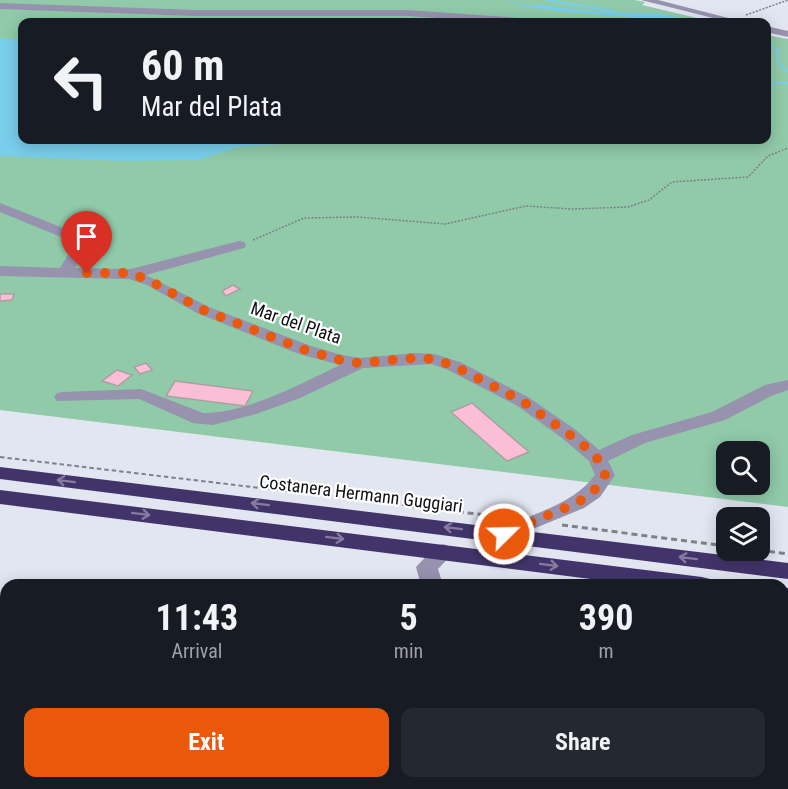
<!DOCTYPE html>
<style>
body{margin:0;font-family:"Roboto Condensed",sans-serif;background:#242831;color:#f1f3f6;height:100vh;display:flex;flex-direction:column;font-size:22px;white-space:nowrap}
*{box-sizing:border-box;margin:0}
p{font-size:20px;color:#9ea1a6}
.icon{flex:none;width:33px;height:33px;fill:none;stroke:currentColor;stroke-width:2;stroke-linecap:round;stroke-linejoin:round}
.map{position:relative;flex:1;overflow:hidden}
.details{position:absolute;left:0px;top:579px;width:789px;height:210px;display:flex;flex-direction:column;background:#171b24;border-radius:18px 18px 0 0;box-shadow:0 3px 15px #0003}
.details>*{flex:none}
.hud{position:absolute;left:18px;top:18px;width:753px;height:126px;border-radius:12px;box-shadow:0 3px 15px #0003;background:#171b24;color:#f1f3f6;overflow:hidden}
.buttons{position:absolute;left:716px;top:441px;display:grid;gap:12px}
.buttons a{display:grid;place-items:center;width:54px;height:54px;border-radius:12px;background:#171b24;box-shadow:0 3px 15px #0003;font-size:30px}
.pin{position:absolute;display:grid;place-items:center;width:51px;height:51px;color:#fff;margin:-62px -26px;border-radius:50% 50% 50% 0;rotate:-45deg;box-shadow:0 0 6px #0007}
.pin .icon{rotate:45deg}
.me{position:absolute;width:66px;margin:-33px;rotate:67deg;stroke-linejoin:round;filter:drop-shadow(0 0 4px #0008)}
.turn{display:flex;align-items:center;gap:21px;height:126px;padding:0 24px;font-size:27px}
.turn .icon{width:78px;height:78px;stroke-width:2.5}
.turn b{display:block;font-size:42px;line-height:51px}
.eta{display:flex;justify-content:space-evenly;align-items:center;height:102px;text-align:center}
.eta b{font-size:36px;font-weight:700;line-height:42px}
.action{display:flex;gap:12px;margin-top:auto;padding:12px 24px}
.action a{flex:1;height:69px;border-radius:12px;background:#ea580c;color:#fff;font-size:24px;font-weight:700;line-height:69px;text-align:center}
.action a+a{background:#242831;color:#f1f3f6}
.map>svg:first-child{display:block}
</style>
<div class="map">
<svg width="788" height="789" viewBox="0 0 788 789">
<rect width="100%" height="100%" fill="#e2e6f1"/>
<path fill="#90caa9" fill-rule="evenodd" d="M0,0H634L645,2L642,5L714,22H22V140H766L767,35L788,39V507L0,410ZM726,452H759V484H726Z"/>
<g fill="#79ceeb">
<path d="M501,0L528,5H542L586,11L663,14L696,22L556,11L524,6Z"/>
<path d="M0,38L22,40V140H525L520,142H314L239,147L198,160L124,161L0,156Z"/>
</g>
<g fill="none" stroke-linecap="round" stroke-linejoin="round">
<g stroke="#79ceeb" stroke-width="2">
<path d="M547,0L612,11"/>
<path d="M620,14L656,22"/>
<path d="M766,43L777,50L778,64L788,71"/>
<path d="M766,87L773,83H788"/>
</g>
</g>
<g fill="#fbbfd5" stroke="#aa9ea2" stroke-width="1.5">
<path d="M233,285L240,289L226,296L222,291Z"/>
<path d="M0,294H14L12,300L0,301Z"/>
<path d="M146,363L152,370L140,374L134,367Z"/>
<path d="M117,370L132,375L118,386L102,381Z"/>
<path d="M175,381L253,391L245,406L166,396Z"/>
<path d="M472,403L529,452L507,461L451,412Z"/>
<path d="M527,783H543L540,789H524Z"/>
</g>
<g fill="none" stroke-linecap="round" stroke-linejoin="round">
<g stroke="#7e8188" stroke-width="1.5" stroke-dasharray="2 1.5" stroke-linecap="butt">
<path d="M746,15L788,0"/>
<path d="M253,240L304,218L358,217L445,224L526,206L572,209L628,207L649,200L672,182L748,177L768,156L788,148"/>
</g>
<path stroke="#7e8188" stroke-width="2" stroke-dasharray="4.5 3" stroke-linecap="butt" d="M0,457L420,507"/>
<g stroke="#7e8188" stroke-width="3" stroke-dasharray="6 4" stroke-linecap="butt">
<path d="M408,506L503,517"/>
<path d="M562,525L726,546"/>
<path d="M759,550L788,554"/>
<path d="M783,646H788"/>
</g>
<g fill="#9792ae" fill-rule="evenodd">
<path d="M641,0H658L744,22H729Z"/>
<path d="M0,3L196,10H408L534,19L539,22H501L408,16H196L0,9Z"/>
<path d="M766,26L788,31V37L766,32Z"/>
<path d="M0,203L76,233L85,242V250L75,268L131,269L239,241L244,242L246,245L244,248L146,275L209,307L311,346L342,355L359,358L416,353L434,354L460,362L528,397L576,430L599,450L632,435L712,412L765,385L788,380V390L771,396L725,420L645,443L608,461L615,475L600,497L584,508L504,541L497,539L493,534L497,529C530,515 573,505 595,475L589,461L562,438L516,405L448,370L432,364L363,368L300,398L256,414L213,425L193,423L139,399L57,401L54,397L57,393L63,392L141,389L203,413C248,413 300,384 340,365L299,354L197,313L147,285L129,279L0,276V266L60,268L71,250V243L66,239L0,212Z"/>
<path d="M443,544L451,547L454,552L438,569L443,585H421L416,567L435,547Z"/>
<path d="M602,783H628L626,789H600Z"/>
</g>
<g fill="#42346b" fill-rule="evenodd">
<path d="M0,467L788,563V579L0,479Z"/>
<path d="M0,490L702,577L710,579L713,585H638L0,504Z"/>
<rect x="783" y="588" width="5" height="16"/>
</g>
</g>
<defs><path id="oneway-shaft" d="M-6 0H5M1.5-3L5.5 0L1.5 3" fill="none" stroke-width="1.6" stroke-linecap="round" stroke-linejoin="round" transform="scale(1.5)"/></defs>
<g stroke="#847b9f">
<use href="#oneway-shaft" transform="translate(66 481) rotate(-173)"/>
<use href="#oneway-shaft" transform="translate(260 504) rotate(-173)"/>
<use href="#oneway-shaft" transform="translate(141 514) rotate(7)"/>
<use href="#oneway-shaft" transform="translate(453 528) rotate(-173)"/>
<use href="#oneway-shaft" transform="translate(335 538) rotate(7)"/>
<use href="#oneway-shaft" transform="translate(688 558) rotate(-173)"/>
<use href="#oneway-shaft" transform="translate(549 565) rotate(7)"/>
</g>
<g fill="none" stroke-linecap="round" stroke-linejoin="round">
<path stroke="#ea580c" stroke-width="10" stroke-dasharray="0 18" d="M87,273H131L152,282L203,310L305,350L340,360L359,363L416,358L434,359L454,366L522,401L580,442L597,458L605,475L593,492L577,503L504,534"/>
</g>
<g text-anchor="middle" stroke-width="4.5" stroke-linejoin="round" paint-order="stroke">
<g font-size="18" fill="#0e1013" stroke="#fff">
<text transform="translate(296 323) rotate(19)" y="6">Mar del Plata</text>
<text transform="translate(361 494) rotate(7)" y="6">Costanera Hermann Guggiari</text>
</g>
</g>
</svg>
<div class="buttons">
<a><svg class="icon" aria-label="search" viewBox="0 0 24 24"><circle cx="10" cy="10" r="6"/><path d="M15 15l6 6"/></svg></a>
<a><svg class="icon" aria-label="layers" viewBox="0 0 24 24"><path d="M12 4l9 5-9 5-9-5zM3 14l9 5 9-5"/></svg></a>
</div>
<div class="pin" style="left:87px;top:273px;background:#d93025"><svg class="icon" aria-label="arrive" viewBox="0 0 24 24"><path d="M6 21V4h12l-3 4 3 4H6"/></svg></div>
<svg class="me" style="left:504px;top:534px" viewBox="-20 -20 40 40"><circle r="17" fill="#ea580c" stroke="#fff" stroke-width="3"/><path d="M0-11L8 9 0 5-8 9z" fill="#fff"/></svg>
<div class="hud">
<div class="turn"><svg class="icon" aria-label="left" viewBox="0 0 24 24"><path d="M17 20v-9H6M10 6l-5 5 5 5"/></svg><div><b>60 m</b>Mar del Plata</div></div>
</div>
<section class="details">
<div class="eta">
<div><b>11:43</b><p>Arrival</p></div>
<div><b>5</b><p>min</p></div>
<div><b>390</b><p>m</p></div>
</div>
<div class="action"><a>Exit</a><a>Share</a></div>
</section>
</div>
